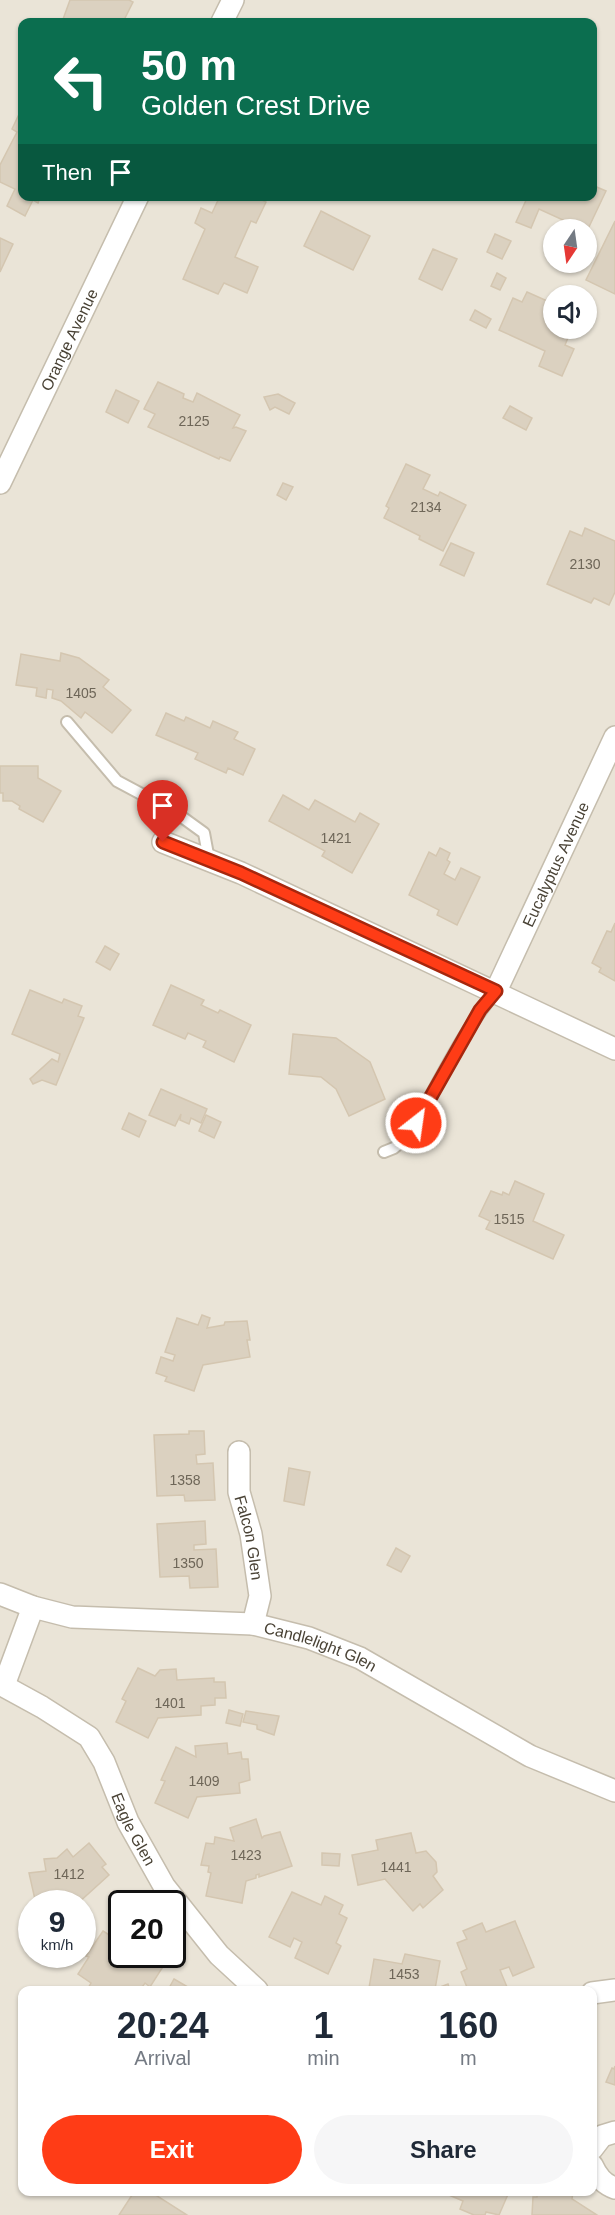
<!DOCTYPE html>
<style>
body{margin:0;font-family:Helvetica,sans-serif;background:#f6f6f7;color:#1f2937;height:100vh;display:flex;flex-direction:column;font-size:22px;white-space:nowrap}
*{box-sizing:border-box;margin:0}
p{font-size:20px;color:#747a83}
.icon{flex:none;width:33px;height:33px;fill:none;stroke:currentColor;stroke-width:2;stroke-linecap:round;stroke-linejoin:round}
.map{position:relative;flex:1;overflow:hidden}
.details{position:absolute;left:18px;top:1986px;width:579px;height:210px;display:flex;flex-direction:column;background:#fff;border-radius:12px;box-shadow:0 2px 4px #0004}
.details>*{flex:none}
.banner{position:absolute;left:18px;top:18px;width:579px;height:183px;border-radius:12px;box-shadow:0 2px 4px #0004;background:#0b6e4f;color:#fff;overflow:hidden}
.needle{width:39px;rotate:193deg}
.tools{position:absolute;left:543px;top:219px;display:grid;gap:12px}
.tools a{display:grid;place-items:center;width:54px;height:54px;border-radius:50%;background:#fff;box-shadow:0 2px 4px #0004;font-size:30px}
.speed{position:absolute;left:18px;top:1890px;display:flex;gap:12px;font-size:30px;font-weight:700;text-align:center}
.speed>*{display:grid;place-content:center;width:78px;height:78px;border-radius:50%;background:#fff;box-shadow:0 2px 4px #0004;line-height:1}
.speed small{font-size:15px;font-weight:400}
.speed .limit{border:3px solid #111;border-radius:9px;background:#fff;color:#111}
.pin{position:absolute;display:grid;place-items:center;width:51px;height:51px;color:#fff;margin:-62px -26px;border-radius:50% 50% 50% 0;rotate:-45deg;box-shadow:0 0 6px #0007}
.pin .icon{rotate:45deg}
.me{position:absolute;width:66px;margin:-33px;rotate:30deg;stroke-linejoin:round;filter:drop-shadow(0 0 4px #0008)}
.turn{display:flex;align-items:center;gap:21px;height:126px;padding:0 24px;font-size:27px}
.turn .icon{width:78px;height:78px;stroke-width:2.5}
.turn b{display:block;font-size:42px;line-height:51px}
.then{display:flex;align-items:center;height:57px;padding:0 24px;background:#0003;gap:12px;font-size:22px}
.eta{display:flex;justify-content:space-evenly;align-items:center;height:102px;text-align:center}
.eta b{font-size:36px;font-weight:700;line-height:42px}
.action{display:flex;gap:12px;margin-top:auto;padding:12px 24px}
.action a{flex:1;height:69px;border-radius:36px;background:#ff3c16;color:#fff;font-size:24px;font-weight:700;line-height:69px;text-align:center}
.action a+a{background:#f6f6f7;color:#1f2937}
.map>svg:first-child{display:block}
</style>
<div class="map">
<svg width="615" height="2215" viewBox="0 0 615 2215">
<rect width="100%" height="100%" fill="#f6f2e9"/>
<path fill="#eae4d7" fill-rule="evenodd" d="M0,0H615V2215H0ZM22,22H592V196H22ZM554,230H586V262H554ZM554,296H586V328H554ZM32,1904H82V1954H32ZM122,1904H172V1954H122ZM22,1990H592V2192H22Z"/>
<g fill="#dbd1c0" stroke="#d4c6b0" stroke-width="1.5">
<path d="M70,0H129L133,2L123,22H62Z"/>
<path d="M22,108V196H41L38,203L33,200L25,216L7,206L15,189L0,182V165L17,132L12,129Z"/>
<path d="M592,185L606,191L587,231L539,209L531,228L516,222L528,196H592Z"/>
<path d="M220,196H254L266,202L256,223L251,221L235,257L258,267L247,293L224,283L218,294L183,279L205,229L195,223L201,208L212,213Z"/>
<path d="M321,211L370,236L353,270L304,246Z"/>
<path d="M615,221V294L586,280Z"/>
<path d="M495,234L511,241L502,259L487,252Z"/>
<path d="M0,238L13,244L0,272Z"/>
<path d="M433,249L457,259L442,290L419,279Z"/>
<path d="M497,273L506,278L500,290L491,286Z"/>
<path d="M527,292L554,304V328H572L565,345L574,349L562,376L539,366L545,351L499,330L513,298L522,302Z"/>
<path d="M475,310L491,319L486,328L470,320Z"/>
<path d="M158,382L184,394L183,398L193,402L197,393L240,415L233,428L236,427L246,431L230,461L220,457L219,459L148,427L155,414L144,409Z"/>
<path d="M116,390L139,401L128,423L106,412Z"/>
<path d="M278,394L295,403L289,414L275,407L270,410L264,397Z"/>
<path d="M510,406L532,418L526,430L503,418Z"/>
<path d="M406,464L430,475L423,489L438,496L440,492L466,505L443,551L419,539L420,536L384,518L389,508L386,506Z"/>
<path d="M283,483L293,487L286,500L277,495Z"/>
<path d="M585,528L615,541V592L609,605L594,598L591,603L547,584L570,531L582,536Z"/>
<path d="M451,543L474,553L464,576L440,565Z"/>
<path d="M61,653L79,658L109,680L103,687L131,710L112,733L85,712L81,718L61,701L52,698L53,690L47,689L46,698L36,696L37,688L16,685L21,654L60,661Z"/>
<path d="M166,713L184,721L186,717L210,728L213,721L238,732L234,739L255,749L243,775L228,768L226,773L195,759L198,753L156,735Z"/>
<path d="M0,766H38V778L61,791L43,822L19,809L20,806L12,801H3V793H0Z"/>
<path d="M283,795L309,810L315,800L355,822L360,813L379,824L352,873L322,856L325,851L269,821Z"/>
<path d="M440,848L450,853L447,860L450,862L444,874L455,880L461,868L480,877L457,925L437,915L439,910L409,895L429,852L436,856Z"/>
<path d="M615,923V981L599,972L601,968L592,963L607,931L611,932Z"/>
<path d="M105,946L119,954L110,970L96,962Z"/>
<path d="M171,985L204,1000L201,1005L218,1013L220,1010L251,1025L234,1062L203,1047L206,1041L188,1033L185,1039L153,1025Z"/>
<path d="M30,990L62,1003L64,999L82,1006L78,1016L84,1018L56,1085L42,1080L33,1084L30,1079L52,1059L58,1062L60,1054L12,1034Z"/>
<path d="M293,1034L336,1038L370,1062L385,1099L349,1116L336,1089L321,1077L289,1074Z"/>
<path d="M161,1089L207,1109L201,1123L191,1118L189,1124L180,1120L181,1114L175,1126L149,1115Z"/>
<path d="M129,1113L146,1121L139,1137L122,1129Z"/>
<path d="M206,1115L221,1122L214,1138L199,1131Z"/>
<path d="M515,1181L544,1194L533,1221L564,1235L553,1259L486,1229L490,1221L479,1216L491,1191L502,1195L503,1192L509,1195Z"/>
<path d="M202,1315L210,1318L207,1328L224,1325L225,1322L247,1321L250,1340H247L250,1357L203,1365L194,1391L165,1381L167,1377L156,1373L161,1357L173,1361L175,1355L165,1352L177,1318L198,1325Z"/>
<path d="M189,1431H204L205,1454L196,1455L197,1464L213,1463L215,1500L185,1501L184,1495L157,1496L154,1435L189,1434Z"/>
<path d="M289,1468L310,1472L304,1505L284,1501Z"/>
<path d="M205,1521L206,1544L194,1545V1550L216,1549L218,1587L190,1588L189,1576L160,1577L157,1524Z"/>
<path d="M396,1548L410,1556L401,1572L387,1565Z"/>
<path d="M138,1668L155,1676L160,1670L176,1669L177,1680L214,1678V1682H225L226,1698H215V1705L201,1706V1715L158,1718L148,1738L116,1722L126,1701L122,1699Z"/>
<path d="M229,1710L243,1714L240,1726L226,1723Z"/>
<path d="M246,1711L279,1716L274,1735L257,1729V1725L243,1722Z"/>
<path d="M227,1743L228,1754L241,1752L242,1759H248L250,1780L239,1783L240,1793L197,1797L188,1818L155,1803L165,1781L161,1780L176,1747L196,1757L195,1746Z"/>
<path d="M256,1819L262,1838L264,1836L280,1832L292,1866L259,1877V1874L256,1875V1878L246,1881L242,1903L206,1896L211,1873L208,1872L209,1866L201,1865L206,1843L214,1844L215,1837L234,1841L230,1828Z"/>
<path d="M411,1833L416,1853L426,1851L436,1862L437,1872L433,1876L443,1890L423,1908L420,1904L413,1911L385,1879L358,1885L352,1855L378,1850L376,1840Z"/>
<path d="M89,1843L106,1864L102,1867L109,1875L77,1904H36L29,1873L46,1871L44,1859L57,1858L67,1849L73,1857Z"/>
<path d="M322,1853L340,1854L339,1866L322,1865Z"/>
<path d="M292,1892L321,1905L325,1896L343,1905L339,1914L347,1918L336,1943L341,1946L328,1974L295,1958L302,1942L294,1938L290,1947L269,1937Z"/>
<path d="M515,1921L534,1967L513,1976L509,1967L500,1970L507,1987L497,1990H468L461,1972L467,1969L457,1943L467,1939L463,1931L482,1923L486,1932Z"/>
<path d="M103,1931L122,1943L118,1951L122,1954L126,1956L128,1954H155L166,1962L150,1987L145,1983L140,1990H87L91,1983L78,1974L89,1957L86,1956Z"/>
<path d="M405,1954L440,1961L435,1989L448,1984L450,1990H379L369,1988L374,1959L402,1964Z"/>
<path d="M174,1979L193,1990H168Z"/>
<path d="M615,2066V2085L606,2082L612,2068L614,2069Z"/>
<path d="M134,2192H151L187,2215H119Z"/>
<path d="M442,2192H517L516,2195L509,2192L499,2215L486,2212L485,2215H474L460,2209L463,2201Z"/>
<path d="M537,2192H573L572,2199L597,2215H532L533,2197H537Z"/>
</g>
<g fill="none" stroke-linecap="round" stroke-linejoin="round">
<g stroke="#c5bdad" stroke-width="14">
<g id="lane">
<path d="M67,722L117,781L175,812L204,833L209,860"/>
<path d="M384,1152L394,1148L407,1137C437,1088 459,1035 496,992"/>
</g>
</g>
<g stroke="#c5bdad" stroke-width="24">
<g id="street">
<path d="M222,22L233,0"/>
<path id="s1" d="M0,483L138,196"/>
<path d="M163,842L241,873L615,1049"/>
<path id="s2" d="M496,991L615,737"/>
<path id="s3" d="M239,1452V1492L251,1534L260,1596L253,1624"/>
<path id="s4" d="M0,1594L33,1607L72,1617L253,1624L309,1638L360,1658L530,1756L615,1791"/>
<path id="s5" d="M0,1684L42,1707L89,1737L104,1762L128,1822L164,1886L219,1955L257,1990"/>
<path d="M4,1685L33,1607"/>
<path d="M592,1993L615,1990"/>
<path d="M592,2149L602,2136L615,2132"/>
<path d="M592,2165C597,2176 603,2184 615,2188"/>
</g>
</g>
<use href="#lane" stroke="#fff" stroke-width="10"/>
<use href="#street" stroke="#fff" stroke-width="21"/>
</g>
<g fill="none" stroke-linecap="round" stroke-linejoin="round">
<g stroke="#a6270e" stroke-width="15">
<path id="route" d="M163,842L241,873L496,991L480,1010L416,1123"/>
</g>
<use href="#route" stroke="#ff3c16" stroke-width="10"/>
</g>
<g text-anchor="middle" stroke-width="4.5" stroke-linejoin="round" paint-order="stroke">
<g font-size="14" fill="#6e6658">
<text x="194" y="426">2125</text>
<text x="426" y="512">2134</text>
<text x="585" y="569">2130</text>
<text x="81" y="698">1405</text>
<text x="336" y="843">1421</text>
<text x="509" y="1224">1515</text>
<text x="185" y="1485">1358</text>
<text x="188" y="1568">1350</text>
<text x="170" y="1708">1401</text>
<text x="204" y="1786">1409</text>
<text x="246" y="1860">1423</text>
<text x="396" y="1872">1441</text>
<text x="69" y="1879">1412</text>
<text x="404" y="1979">1453</text>
</g>
<g font-size="16" fill="#4a4336" stroke="#fff">
<text dy="6" stroke="none"><textPath href="#s1" startOffset="159">Orange Avenue</textPath></text>
<text dy="6" stroke="none"><textPath href="#s2" startOffset="140">Eucalyptus Avenue</textPath></text>
<text dy="6" stroke="none"><textPath href="#s3" startOffset="87">Falcon Glen</textPath></text>
<text dy="6" stroke="none"><textPath href="#s4" startOffset="328">Candlelight Glen</textPath></text>
<text dy="6" stroke="none"><textPath href="#s5" startOffset="206">Eagle Glen</textPath></text>
</g>
</g>
</svg>
<div class="tools">
<a><svg class="needle" viewBox="-14 -14 28 28"><path d="M0-13l5 13h-10z" fill="#e53935"/><path d="M0 13l5-13h-10z" fill="#747a83"/></svg></a>
<a><svg class="icon" aria-label="sound" viewBox="0 0 24 24"><path d="M4 9h4l5-4v14l-5-4H4zM17 9q2 3 0 6"/></svg></a>
</div>
<div class="speed"><div>9<small>km/h</small></div><div class="limit">20</div></div>
<div class="pin" style="left:163px;top:842px;background:#d93025"><svg class="icon" aria-label="arrive" viewBox="0 0 24 24"><path d="M6 21V4h12l-3 4 3 4H6"/></svg></div>
<svg class="me" style="left:416px;top:1123px" viewBox="-20 -20 40 40"><circle r="17" fill="#ff3c16" stroke="#fff" stroke-width="3"/><path d="M0-11L8 9 0 5-8 9z" fill="#fff"/></svg>
<div class="banner">
<div class="turn"><svg class="icon" aria-label="left" viewBox="0 0 24 24"><path d="M17 20v-9H6M10 6l-5 5 5 5"/></svg><div><b>50 m</b>Golden Crest Drive</div></div>
<div class="then">Then<svg class="icon" aria-label="arrive" viewBox="0 0 24 24"><path d="M6 21V4h12l-3 4 3 4H6"/></svg></div>
</div>
<section class="details">
<div class="eta">
<div><b>20:24</b><p>Arrival</p></div>
<div><b>1</b><p>min</p></div>
<div><b>160</b><p>m</p></div>
</div>
<div class="action"><a>Exit</a><a>Share</a></div>
</section>
</div>
